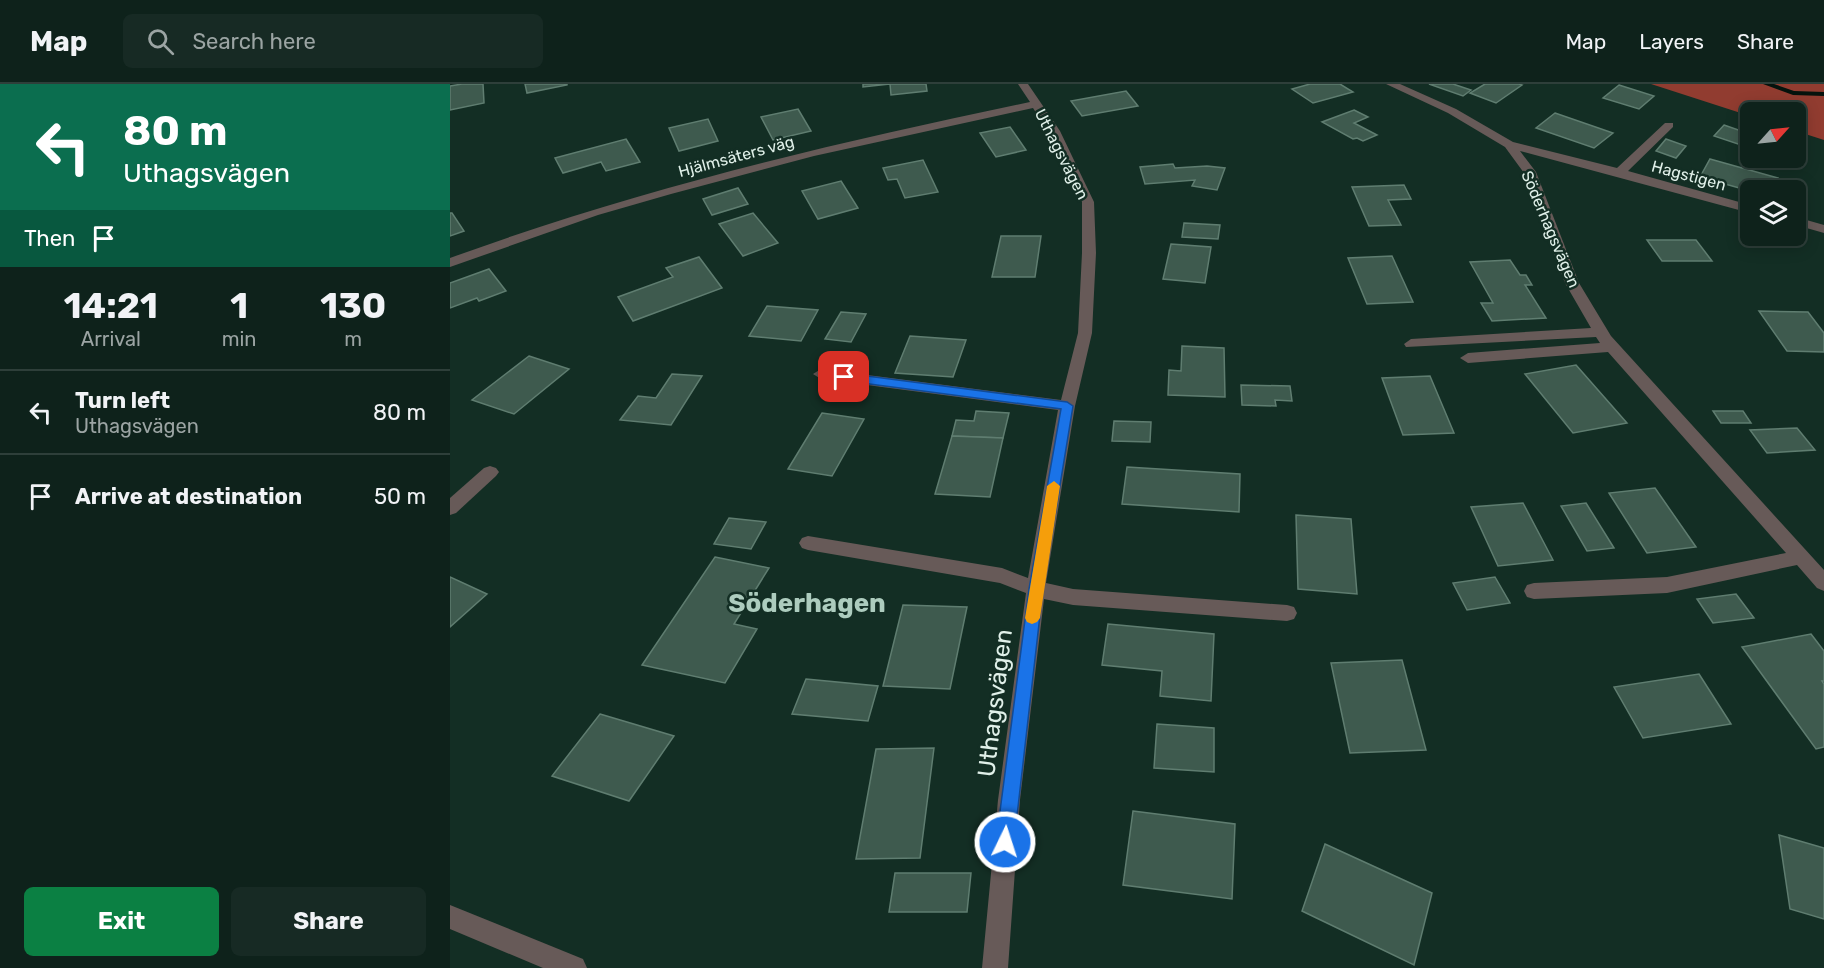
<!DOCTYPE html>
<meta charset="utf-8">
<style>
body{margin:0;font-family:Rubik,sans-serif;background:#172a24;color:#f1f3f6;height:100vh;display:flex;flex-direction:column;font-size:22px;white-space:nowrap}
*{box-sizing:border-box;margin:0}
p{font-size:20px;color:#9ba4a3}
.icon{flex:none;width:33px;height:33px;fill:none;stroke:currentColor;stroke-width:2;stroke-linecap:round;stroke-linejoin:round}
.map{position:relative;flex:1;overflow:hidden}
.side{display:flex;flex-direction:column;background:#0e221b;width:450px}
.side>*{flex:none}
.top-card{background:#0b6e4f;color:#fff;overflow:hidden}
.needle{width:39px;rotate:63deg}
.tools{position:absolute;left:1290px;top:18px;display:grid;gap:12px}
.tools a{display:grid;place-items:center;width:66px;height:66px;border-radius:9px;background:#0e221b;box-shadow:0 3px 15px #0003,0 0 0 2px #2e3f3a;font-size:30px}
.pin{position:absolute;display:grid;place-items:center;width:51px;height:51px;color:#fff;margin:-26px;border-radius:12px;box-shadow:0 3px 9px #0006}
.me{position:absolute;width:66px;margin:-33px;rotate:4deg;stroke-linejoin:round;filter:drop-shadow(0 0 4px #0008)}
.turn{display:flex;align-items:center;gap:21px;height:126px;padding:0 24px;font-size:27px}
.turn .icon{width:78px;height:78px;stroke-width:2.5}
.turn b{display:block;font-size:42px;line-height:51px}
.then{display:flex;align-items:center;height:57px;padding:0 24px;background:#0003;gap:12px;font-size:22px}
.eta{display:flex;justify-content:space-evenly;align-items:center;height:102px;text-align:center}
.eta b{font-size:36px;font-weight:700;line-height:42px}
.cta{display:flex;gap:12px;margin-top:auto;padding:12px 24px}
.cta a{flex:1;height:69px;border-radius:9px;background:#0b8043;color:#fff;font-size:24px;font-weight:700;line-height:69px;text-align:center}
.cta a+a{background:#172a24;color:#f1f3f6}
ul{padding:0;list-style:none}
li{display:flex;align-items:center;gap:18px;height:84px;padding:0 24px;border-top:2px solid #2e3f3a}
li div{flex:1}
li b{display:block;font-size:22px}
li em{font-style:normal}
header{display:flex;align-items:center;gap:36px;box-sizing:border-box;height:84px;padding:0 30px;background:#0e221b;border-bottom:2px solid #2e3f3a}
header strong{font-size:28px}
nav{display:flex;gap:33px;margin-inline-start:auto;font-size:21px}
.search{width:420px;height:54px;background:#172a24;display:flex;align-items:center;gap:15px;box-sizing:border-box;padding:0 21px;border-radius:9px;color:#9ba4a3;font-size:22px}
main{display:flex;flex:1;min-height:0}
.map>svg:first-child{display:block}
</style>
<header>
<strong>Map</strong>
<div class="search"><svg class="icon" aria-label="search" viewBox="0 0 24 24"><circle cx="10" cy="10" r="6"/><path d="M15 15l6 6"/></svg>Search here</div>
<nav><a>Map</a><a>Layers</a><a>Share</a></nav>
</header>
<main>
<section class="side">
<div class="top-card">
<div class="turn"><svg class="icon" aria-label="left" viewBox="0 0 24 24"><path d="M17 20v-9H6M10 6l-5 5 5 5"/></svg><div><b>80 m</b>Uthagsvägen</div></div>
<div class="then">Then<svg class="icon" aria-label="arrive" viewBox="0 0 24 24"><path d="M6 21V4h12l-3 4 3 4H6"/></svg></div>
</div>
<div class="eta">
<div><b>14:21</b><p>Arrival</p></div>
<div><b>1</b><p>min</p></div>
<div><b>130</b><p>m</p></div>
</div>
<ul>
<li><svg class="icon" aria-label="left" viewBox="0 0 24 24"><path d="M17 20v-9H6M10 6l-5 5 5 5"/></svg><div><b>Turn left</b><p>Uthagsvägen</p></div><em>80 m</em></li>
<li><svg class="icon" aria-label="arrive" viewBox="0 0 24 24"><path d="M6 21V4h12l-3 4 3 4H6"/></svg><div><b>Arrive at destination</b></div><em>50 m</em></li>
</ul>
<div class="cta"><a>Exit</a><a>Share</a></div>
</section>
<div class="map">
<svg width="1374" height="884" viewBox="0 0 1374 884">
<rect width="100%" height="100%" fill="#132e24"/>
<path fill="#913c30" d="M1201,0H1374V56L1346,47V28H1300V32Z"/>
<g fill="none" stroke-linecap="round" stroke-linejoin="round">
<path fill="#05130d" fill-rule="evenodd" d="M1313,0H1324L1344,7L1374,8V12L1343,11Z"/>
</g>
<g fill="#3e5a4e" stroke="#5f7d70" stroke-width="1.5">
<path d="M12,0H33L34,19L0,26V2Z"/>
<path d="M75,0H117V1L77,9Z"/>
<path d="M413,0H476L477,7L441,11L440,0L413,3Z"/>
<path d="M860,0H890L903,8L863,19L842,5Z"/>
<path d="M979,0H1003L1021,6L1013,12Z"/>
<path d="M1035,0H1069L1072,1L1046,19L1020,9Z"/>
<path d="M1169,1L1204,12L1189,25L1153,14Z"/>
<path d="M676,7L688,22L632,32L621,17Z"/>
<path d="M348,25L361,47L323,56L311,33Z"/>
<path d="M904,26L918,33L904,39L927,51L913,57L907,54L903,55L872,38Z"/>
<path d="M1105,29L1163,49L1144,64L1086,44Z"/>
<path d="M258,35L268,57L229,67L219,44Z"/>
<path d="M1274,41L1300,50V64L1264,52Z"/>
<path d="M560,43L576,66L546,73L530,49Z"/>
<path d="M176,55L190,78L156,87L151,78L113,89L105,74Z"/>
<path d="M1216,55L1236,62L1226,74L1206,67Z"/>
<path d="M1260,75L1328,94L1323,106L1300,107L1250,93Z"/>
<path d="M473,76L488,108L455,114L447,95L438,96L433,84Z"/>
<path d="M723,80L725,84L757,82L775,84L767,106L742,102L745,96L695,100L690,83Z"/>
<path d="M391,97L408,124L368,135L352,107Z"/>
<path d="M954,101L961,115L938,116L951,141L919,142L902,103Z"/>
<path d="M288,104L298,120L262,131L253,115Z"/>
<path d="M0,129H2L14,147L0,152Z"/>
<path d="M303,129L328,159L293,172L269,140Z"/>
<path d="M734,139L770,141L768,155L732,153Z"/>
<path d="M551,152H591L585,193H542Z"/>
<path d="M1197,156H1246L1262,177H1212Z"/>
<path d="M721,160L761,163L755,199L713,195Z"/>
<path d="M942,172L963,218L917,220L898,174Z"/>
<path d="M249,173L272,204L183,237L168,213L223,193L216,184Z"/>
<path d="M1060,176L1070,191H1076L1082,201H1075L1096,234L1042,237L1031,219H1043L1020,178Z"/>
<path d="M39,185L56,207L29,217L27,214L0,224V199Z"/>
<path d="M317,222L368,226L351,257L299,252Z"/>
<path d="M1309,227L1358,228L1374,249V268L1337,267Z"/>
<path d="M391,228L416,230L401,258L375,255Z"/>
<path d="M460,252L516,256L503,293L445,289Z"/>
<path d="M732,262L774,264L775,313L718,311L719,286L731,287Z"/>
<path d="M79,272L119,285L64,330L22,316Z"/>
<path d="M1126,281L1177,339L1123,349L1075,290Z"/>
<path d="M222,290L252,292L221,341L170,336L188,312L206,314Z"/>
<path d="M980,292L1004,349L953,351L932,294Z"/>
<path d="M791,301L840,302L842,317L825,316L826,322L792,321Z"/>
<path d="M526,327L559,329L553,354L502,352L506,336L524,337Z"/>
<path d="M1263,327H1293L1301,339H1271Z"/>
<path d="M372,329L414,335L382,392L338,385Z"/>
<path d="M664,337L701,338L700,358L662,357Z"/>
<path d="M1347,344L1365,366L1317,369L1300,346Z"/>
<path d="M502,352L553,354L540,413L485,410Z"/>
<path d="M677,383L790,390L789,428L672,420Z"/>
<path d="M1205,404L1246,463L1197,469L1159,409Z"/>
<path d="M1073,419L1103,476L1048,482L1021,423Z"/>
<path d="M1136,419L1164,464L1137,467L1111,422Z"/>
<path d="M846,431L901,435L907,510L848,505Z"/>
<path d="M279,434L316,438L301,465L264,460Z"/>
<path d="M265,473L319,484L284,540L307,545L275,599L192,581Z"/>
<path d="M0,493L37,510L0,543Z"/>
<path d="M1045,493L1060,519L1017,526L1003,499Z"/>
<path d="M1286,510L1304,534L1263,539L1247,515Z"/>
<path d="M453,521L517,523L500,605L433,602Z"/>
<path d="M658,540L764,550L761,617L710,612L712,587L652,581Z"/>
<path d="M1361,550L1374,567V597H1372L1374,600V663L1366,665L1292,563Z"/>
<path d="M952,576L976,666L900,669L881,579Z"/>
<path d="M1249,590L1281,640L1193,654L1164,603Z"/>
<path d="M356,595L428,602L418,637L342,630Z"/>
<path d="M150,630L224,652L179,717L102,692Z"/>
<path d="M707,640L764,644V688L704,684Z"/>
<path d="M484,664L470,774L406,775L426,665Z"/>
<path d="M683,727L785,740L782,815L673,801Z"/>
<path d="M1329,751L1374,764V835L1340,825Z"/>
<path d="M875,760L982,809L964,881L852,827Z"/>
<path d="M445,789H521L517,828H439Z"/>
</g>
<g fill="none" stroke-linecap="round" stroke-linejoin="round">
<g fill="#675a58" fill-rule="evenodd">
<path d="M568,0H578L610,47L644,118L646,169L642,249L625,322L596,499L623,505L837,521L844,523L847,529L844,535L837,537L623,521L594,515L570,716L558,884H532L548,716L576,509L550,499L358,466L352,464L349,459L352,454L358,452L552,484L578,494L608,326L371,295L363,290L371,285L611,316L628,249L632,169V118L598,47L583,24L364,72L221,110L148,131L0,183V174C189,105 383,59 580,18Z"/>
<path d="M936,0H950L1006,25L1063,58L1167,84L1215,39H1223V43L1178,87L1300,121V129L1070,67L1086,88L1129,199L1161,252L1374,486V507L1367,504L1347,481L1217,509L1084,515L1077,513L1074,507L1077,501L1084,499L1217,493L1336,469L1158,268L1018,279L1010,274L1018,269L1150,259L1146,253L956,263L954,260L961,255L1141,244L1115,199L1074,89L1055,63L998,29Z"/>
<path d="M1346,133L1374,141V149L1346,141Z"/>
<path d="M40,382L46,384L49,388L46,392L6,429L0,431V414L34,384Z"/>
<path d="M0,821L133,875L137,884H93L0,845Z"/>
</g>
</g>
<path fill="#1a73e8" stroke="#114b97" stroke-width="1.5" d="M394,289L617,318L623,322L593,505L564,758L562,764L555,766L549,764L546,758L579,505L611,325L389,296L388,293Z"/>
<path fill="#f59e0b" d="M604,397L610,402L590,534L587,538L582,540L577,538L575,534L597,402Z"/>
<g text-anchor="middle" stroke-width="5" stroke-linejoin="round" paint-order="stroke">
<g font-size="16" fill="#e0f0e9" stroke="#132e24">
<text transform="translate(612 70) rotate(63)" y="6">Uthagsvägen</text>
<text transform="translate(286 72) rotate(-15)" y="6">Hjälmsäters väg</text>
<text transform="translate(1239 91) rotate(15)" y="6">Hagstigen</text>
<text transform="translate(1101 145) rotate(67)" y="6">Söderhagsvägen</text>
</g>
<g font-size="24" fill="#e0f0e9" stroke="#132e24">
<text transform="translate(545 619) rotate(-83)" y="8">Uthagsvägen</text>
</g>
<g font-size="26" font-weight="bold" fill="#adccbe" stroke="#132e24">
<text x="357" y="528">Söderhagen</text>
</g>
</g>
</svg>
<div class="tools">
<a><svg class="needle" viewBox="-14 -14 28 28"><path d="M0-13l5 13h-10z" fill="#e53935"/><path d="M0 13l5-13h-10z" fill="#9ba4a3"/></svg></a>
<a><svg class="icon" aria-label="layers" viewBox="0 0 24 24"><path d="M12 4l9 5-9 5-9-5zM3 14l9 5 9-5"/></svg></a>
</div>
<div class="pin" style="left:394px;top:293px;background:#d93025"><svg class="icon" aria-label="arrive" viewBox="0 0 24 24"><path d="M6 21V4h12l-3 4 3 4H6"/></svg></div>
<svg class="me" style="left:555px;top:758px" viewBox="-20 -20 40 40"><circle r="17" fill="#1a73e8" stroke="#fff" stroke-width="3"/><path d="M0-11L8 9 0 5-8 9z" fill="#fff"/></svg>
</div>
</main>
